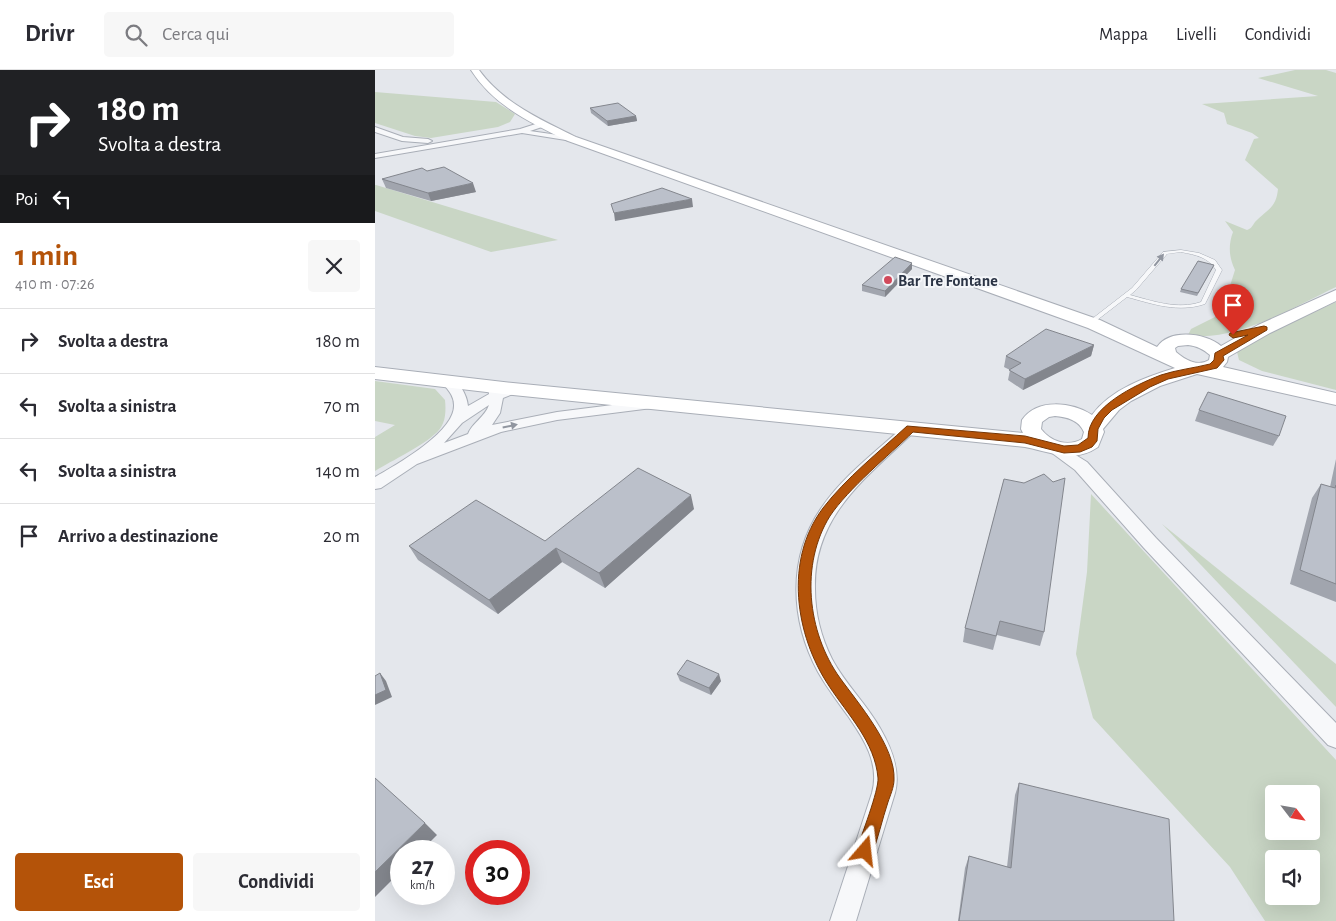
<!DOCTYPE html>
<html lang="it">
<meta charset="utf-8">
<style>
body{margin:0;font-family:"Alegreya Sans",sans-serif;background:#f7f7f7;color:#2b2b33;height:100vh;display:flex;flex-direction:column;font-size:19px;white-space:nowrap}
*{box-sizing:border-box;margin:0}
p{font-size:16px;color:#7c7c81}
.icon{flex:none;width:28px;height:28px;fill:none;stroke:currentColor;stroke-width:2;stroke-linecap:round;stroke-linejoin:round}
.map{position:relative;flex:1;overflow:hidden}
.details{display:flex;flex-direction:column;background:#fff;width:375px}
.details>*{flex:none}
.top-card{background:#202124;color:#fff;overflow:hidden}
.needle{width:32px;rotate:121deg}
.fabs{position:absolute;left:890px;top:715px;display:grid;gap:10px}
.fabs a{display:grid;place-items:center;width:55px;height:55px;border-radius:5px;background:#fff;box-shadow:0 5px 20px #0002;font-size:25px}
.speed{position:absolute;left:15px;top:770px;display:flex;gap:10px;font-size:25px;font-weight:700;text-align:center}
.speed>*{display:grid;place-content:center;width:65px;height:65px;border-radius:50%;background:#fff;box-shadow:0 5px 20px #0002;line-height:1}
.speed small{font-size:12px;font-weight:400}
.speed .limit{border:8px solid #d22;background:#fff;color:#111}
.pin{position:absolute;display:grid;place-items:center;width:42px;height:42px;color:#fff;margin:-51px -21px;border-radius:50% 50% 50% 0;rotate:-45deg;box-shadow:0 0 5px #0007}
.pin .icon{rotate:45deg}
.me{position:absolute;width:55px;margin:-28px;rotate:17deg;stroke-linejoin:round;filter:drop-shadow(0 0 4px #0008)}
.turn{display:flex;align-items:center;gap:18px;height:105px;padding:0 15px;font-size:22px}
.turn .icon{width:65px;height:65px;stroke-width:2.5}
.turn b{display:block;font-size:35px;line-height:42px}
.then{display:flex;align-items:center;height:48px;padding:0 15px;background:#0003;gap:10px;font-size:19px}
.round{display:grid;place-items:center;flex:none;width:52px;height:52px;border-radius:5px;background:#f7f7f7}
.overview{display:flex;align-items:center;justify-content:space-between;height:85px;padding:0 15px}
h1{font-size:30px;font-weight:700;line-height:38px;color:#b45309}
.button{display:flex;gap:10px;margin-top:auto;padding:10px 15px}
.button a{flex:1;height:58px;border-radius:5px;background:#b45309;color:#fff;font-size:20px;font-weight:700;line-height:58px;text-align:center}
.button a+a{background:#f7f7f7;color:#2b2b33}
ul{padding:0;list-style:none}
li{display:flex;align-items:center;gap:15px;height:65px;padding:0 15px;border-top:1px solid #e1e1e2}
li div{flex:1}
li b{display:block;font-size:19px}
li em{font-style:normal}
header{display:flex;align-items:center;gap:30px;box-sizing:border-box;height:70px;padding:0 25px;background:#fff;border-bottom:1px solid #e1e1e2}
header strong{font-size:24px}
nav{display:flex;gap:28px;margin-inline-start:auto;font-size:18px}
.search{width:350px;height:45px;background:#f7f7f7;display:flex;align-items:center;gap:12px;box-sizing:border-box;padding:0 18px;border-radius:5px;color:#7c7c81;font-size:19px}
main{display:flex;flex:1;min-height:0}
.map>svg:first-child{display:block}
</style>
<header>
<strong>Drivr</strong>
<div class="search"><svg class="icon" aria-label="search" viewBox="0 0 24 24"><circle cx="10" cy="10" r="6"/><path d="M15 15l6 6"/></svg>Cerca qui</div>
<nav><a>Mappa</a><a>Livelli</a><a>Condividi</a></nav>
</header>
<main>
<section class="details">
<div class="top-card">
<div class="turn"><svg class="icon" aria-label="right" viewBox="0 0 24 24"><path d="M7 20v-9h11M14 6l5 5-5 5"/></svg><div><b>180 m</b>Svolta a destra</div></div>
<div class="then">Poi<svg class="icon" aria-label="left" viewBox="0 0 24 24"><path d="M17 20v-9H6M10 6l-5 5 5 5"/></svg></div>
</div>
<div class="overview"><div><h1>1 min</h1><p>410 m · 07:26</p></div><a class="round"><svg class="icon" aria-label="close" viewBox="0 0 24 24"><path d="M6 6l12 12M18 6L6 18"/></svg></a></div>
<ul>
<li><svg class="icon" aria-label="right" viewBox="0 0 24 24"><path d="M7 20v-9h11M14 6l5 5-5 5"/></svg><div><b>Svolta a destra</b></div><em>180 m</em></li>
<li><svg class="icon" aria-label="left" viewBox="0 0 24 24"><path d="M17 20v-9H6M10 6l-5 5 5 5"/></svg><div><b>Svolta a sinistra</b></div><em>70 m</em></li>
<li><svg class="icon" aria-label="left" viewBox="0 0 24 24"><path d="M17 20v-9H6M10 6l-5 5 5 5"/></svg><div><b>Svolta a sinistra</b></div><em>140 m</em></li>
<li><svg class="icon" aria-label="arrive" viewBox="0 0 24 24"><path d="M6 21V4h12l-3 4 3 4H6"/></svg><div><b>Arrivo a destinazione</b></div><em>20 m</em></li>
</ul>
<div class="button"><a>Esci</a><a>Condividi</a></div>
</section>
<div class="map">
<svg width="961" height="851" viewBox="0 0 961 851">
<rect width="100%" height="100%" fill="#e4e7ec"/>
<g fill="#c9d6c5" fill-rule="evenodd">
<path d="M920,0H951L961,3V217C919,237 860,273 813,265L816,259L846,244L860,200C854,188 853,175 858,162L850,151L872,160C877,158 877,156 880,152C892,139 901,139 903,119L870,90L879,69L884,68L877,63L852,54L849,43L827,34L943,26L883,8Z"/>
<path d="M0,22L121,32L140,44L135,52L123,57L56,68L40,66L0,53Z"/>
<path d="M0,115H1L183,170L116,182L0,141Z"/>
<path d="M961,232V320L887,301L864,290L862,282L870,274Z"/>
<path d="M0,311L60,319L70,330C71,340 71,352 64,360C52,374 16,391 0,401V367L20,355L0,351Z"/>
<path d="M716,424L961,690V851H890L855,797L718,648L701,584L712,502ZM899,724H936V761H899ZM899,789H936V826H899Z"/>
<path d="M787,454L961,594V637Z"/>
</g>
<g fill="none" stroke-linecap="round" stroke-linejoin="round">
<g stroke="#a9aeb7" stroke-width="1">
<path id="lane" d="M806,180L824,183L840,190L847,200L830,234C803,243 778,234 752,227L717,254H713V252L757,218L788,182ZM806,182C821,185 833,187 841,200L826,232C802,240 778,231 755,225L761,220L792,184Z"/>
</g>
<g stroke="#a9aeb7" stroke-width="2">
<g id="street">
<path d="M167,52H170V56L155,61L197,67L201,69L197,71L147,63L0,88V84L145,59Z"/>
<path d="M0,57L28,67L53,69L57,71L53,73L27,71L0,62Z"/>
<path d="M73,307C84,310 92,325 93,336L114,324L113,317L115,314H125L127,319L138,315L143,316L145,319L143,322L128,328L125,343L117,355L182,342L277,330L282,331L284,334L282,337L277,338L182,350L126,362L42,394L6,418L0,419V407C21,395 80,362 79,335C79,325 72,319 66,311ZM114,335C110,347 97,353 93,364L69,373L87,353Z"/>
<path d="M535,353L540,355L542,358L540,361C492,407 438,445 440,519C440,543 446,567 457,589C470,614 491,633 505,658C516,677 526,700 520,723L481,851H455L497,723C505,694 489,669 473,646C463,632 452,618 443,602C415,550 412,487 447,437C469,405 502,381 530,355Z"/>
<path d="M678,372L683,374L712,392L781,468L961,653V678L953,675L769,478L700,400L673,380L670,377L673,374Z"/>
</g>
</g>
<g stroke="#a9aeb7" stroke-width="2">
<path id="secondary" d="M96,0H104C128,33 165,49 201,67L725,250L782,277C795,258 831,263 846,276L883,255L961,220V231L895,263L853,287L852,292L848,297L961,323V335L822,304L785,316L756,331L744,340L728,359L729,362L723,377C698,394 677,382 650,377L138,325L0,309V297L138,313L648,363L646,359L647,350C662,328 697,332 717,345C736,319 771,307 800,298L713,258L193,71C156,53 119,36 96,0ZM813,275C822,276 828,279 835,285L834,290C823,297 810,290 801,282L800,278L803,276ZM680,346C692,347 704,350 709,362L707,369C693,377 676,372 666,359L667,352L674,347Z"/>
</g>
<use href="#lane" fill="#f7f8fa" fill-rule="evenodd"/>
<use href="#street" fill="#f7f8fa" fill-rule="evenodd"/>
<use href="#secondary" fill="#fff" fill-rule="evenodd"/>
</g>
<g fill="#a1a5ae">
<path d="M215,38L261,46L262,51L233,56L216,43Z"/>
<path d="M52,101L101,122L56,131L11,118L7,109Z"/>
<path d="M839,195L822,226L805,222L806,219Z"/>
<path d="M537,199L510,227L487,221V215Z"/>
<path d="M719,275L716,286L648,320L633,310L635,300L629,297L631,286Z"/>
<path d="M824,340L904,366L898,376L820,351Z"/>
<path d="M961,389V532L915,514L937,428L946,414L955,417Z"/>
<path d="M629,409L669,562L665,576L622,565L618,580L588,572L590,558Z"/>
<path d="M319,439L230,518L187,492L123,544L43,490L34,476L170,471Z"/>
<path d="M302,604L346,611L336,625L305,611Z"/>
<path d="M644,713L799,851H583L590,798L594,786L632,797L640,725Z"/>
</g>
<g fill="#83868d">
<path d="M261,46L262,51L233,56L232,51Z"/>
<path d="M98,113L101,122L56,131L53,123Z"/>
<path d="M317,129L318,137L240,151L239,143Z"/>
<path d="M537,193V199L510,227V221Z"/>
<path d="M719,275L716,286L648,320L650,309Z"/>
<path d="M316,425L319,439L230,518L224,503Z"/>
<path d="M181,478L187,492L123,544L114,530Z"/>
<path d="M5,603L11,611L17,627L0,635V625Z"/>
<path d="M344,604L346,611L336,625L334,618Z"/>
<path d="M50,753L62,765L46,781H26V801L0,827V802Z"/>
</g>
<g fill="#bbc0ca" stroke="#83868d">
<path d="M243,33L261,46L232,51L215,38Z"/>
<path d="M69,97L98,113L53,123L7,109L47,98L52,101Z"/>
<path d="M287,118L317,129L239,143L236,134Z"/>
<path d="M520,187L537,193L510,221L487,215Z"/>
<path d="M823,191L839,195L823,223L806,219Z"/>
<path d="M671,259L719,275L650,309L634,300L646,293L631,286Z"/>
<path d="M833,322L911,346L904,366L824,340Z"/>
<path d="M263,398L316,425L224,503L181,478L114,530L34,476L101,430L170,471Z"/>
<path d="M669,404L678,412L690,408L669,562L625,551L621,566L590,558L629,409L649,413Z"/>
<path d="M946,414L960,418L961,415V514L925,500Z"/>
<path d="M312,590L344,604L334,618L302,604Z"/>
<path d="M5,603L11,620L0,625V606Z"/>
<path d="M0,708L50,753L0,802Z"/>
<path d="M644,713L794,749L799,851H584L594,786L636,798Z"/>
</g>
<defs><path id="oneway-solid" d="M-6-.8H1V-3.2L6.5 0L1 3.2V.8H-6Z" transform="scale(1.25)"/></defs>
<g fill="#9196a0">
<use href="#oneway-solid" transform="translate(784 190) rotate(-52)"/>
<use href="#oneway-solid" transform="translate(135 356) rotate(-12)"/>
</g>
<path fill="#b45309" stroke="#753606" d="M889,256L892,257V260L848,286L849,290L842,298L793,309L775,317L737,340L729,348L723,359L722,371L717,377L705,382L689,383L650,373L538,362C514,385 473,419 455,446C425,494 432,562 465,608C483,633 521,677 519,710C519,717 515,726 513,732C507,750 503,769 496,787L490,789L484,787L481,781C486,767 504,720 503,708C500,672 473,645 454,616C420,565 409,490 448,438C471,408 504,382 532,356L650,366L689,376L703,375L713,368C713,337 760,315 786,305C801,300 819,298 835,294L839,290L840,283L873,265L858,268L854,265L855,263Z"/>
<circle fill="#d1495b" stroke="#f4f6f9" stroke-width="2" cx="513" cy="210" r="5"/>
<g text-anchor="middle" stroke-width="4" stroke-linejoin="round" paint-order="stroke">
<g font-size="16" font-weight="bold" fill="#2b3445" stroke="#f4f6f9" text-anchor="start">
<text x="523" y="216">Bar Tre Fontane</text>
</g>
</g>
</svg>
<div class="fabs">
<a><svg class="needle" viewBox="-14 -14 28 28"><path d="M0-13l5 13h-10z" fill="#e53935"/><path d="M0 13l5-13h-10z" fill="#7c7c81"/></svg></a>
<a><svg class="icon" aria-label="sound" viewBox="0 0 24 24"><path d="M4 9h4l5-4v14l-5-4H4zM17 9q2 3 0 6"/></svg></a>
</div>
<div class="speed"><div>27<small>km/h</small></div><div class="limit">30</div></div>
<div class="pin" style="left:858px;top:265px;background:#d93025"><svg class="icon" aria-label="arrive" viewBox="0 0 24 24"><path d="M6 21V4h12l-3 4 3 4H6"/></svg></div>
<svg class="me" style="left:490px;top:781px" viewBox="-20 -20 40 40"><path d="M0-17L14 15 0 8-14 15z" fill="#b45309" stroke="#fff" stroke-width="4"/></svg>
</div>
</main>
